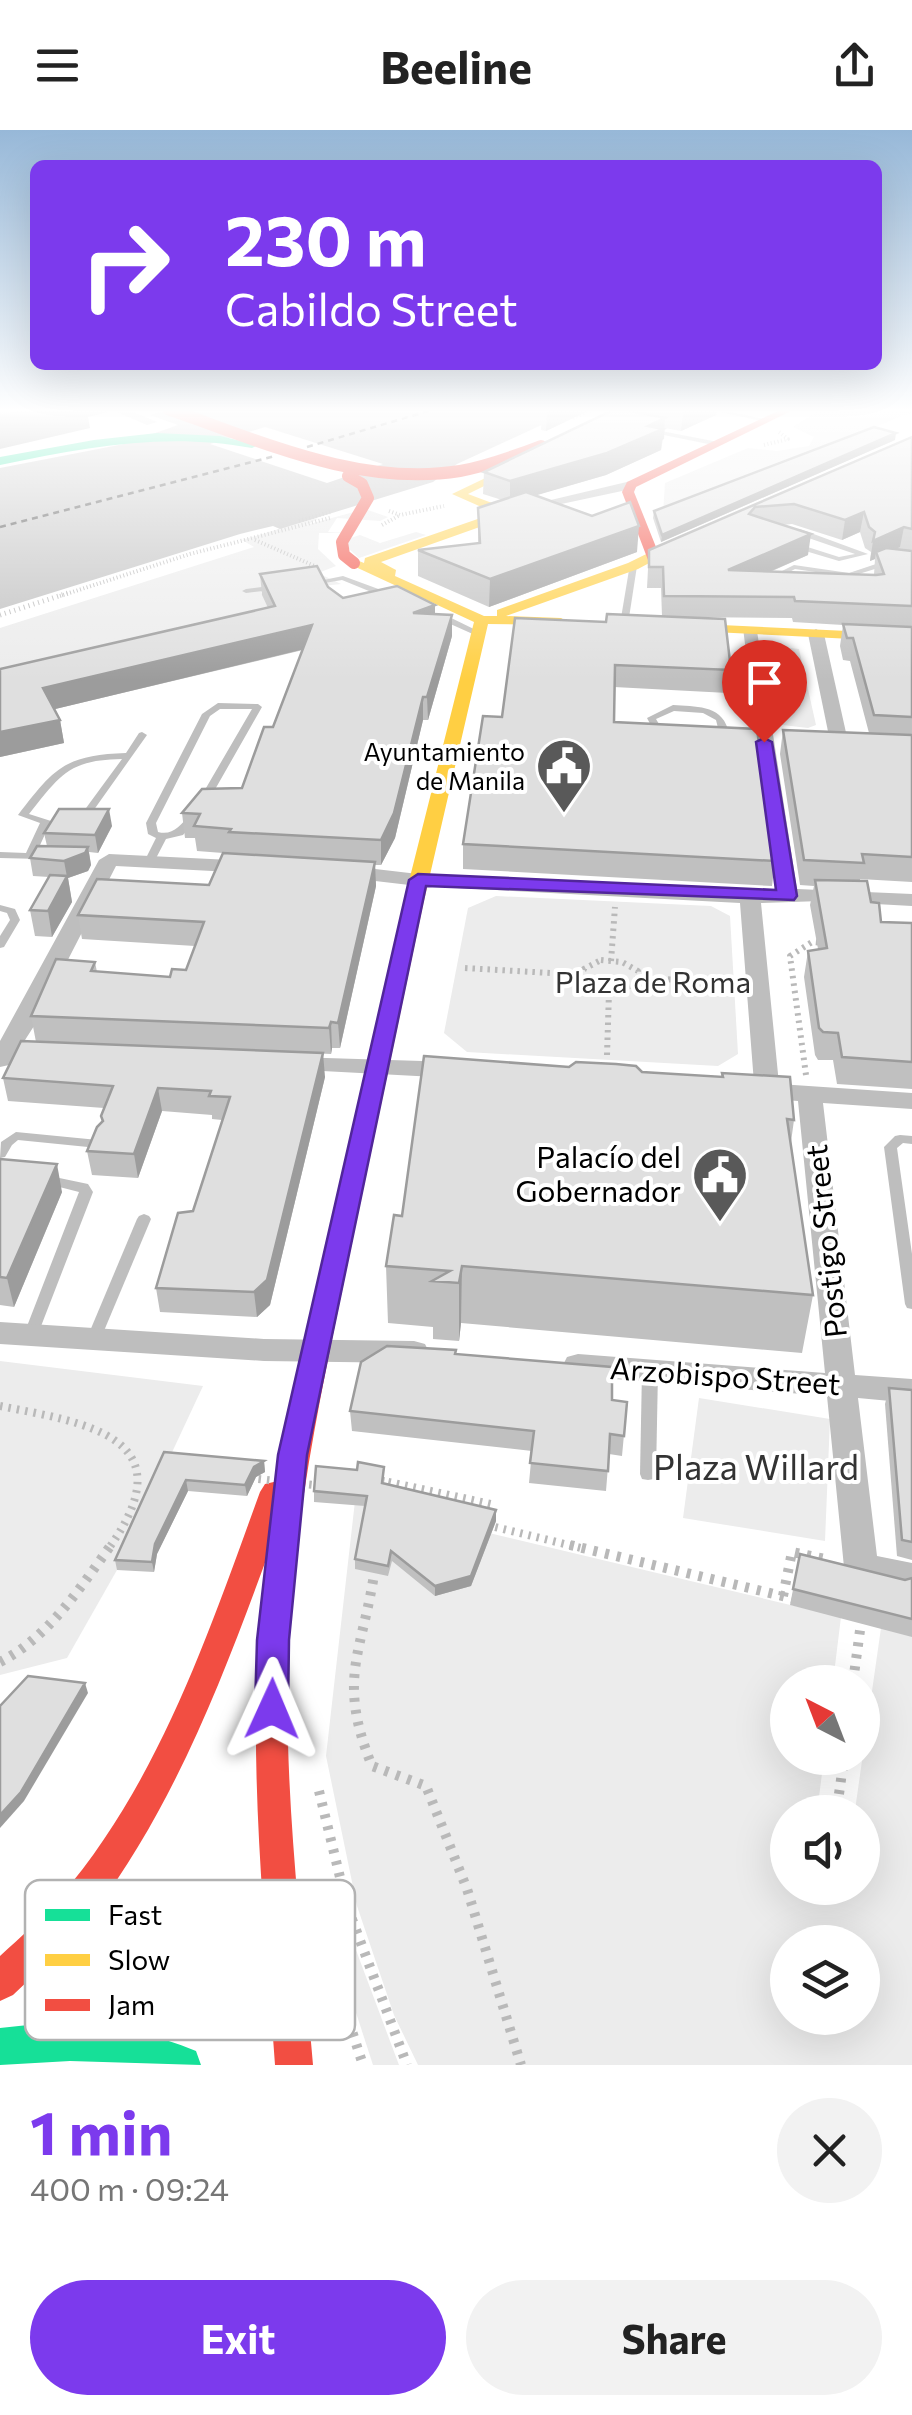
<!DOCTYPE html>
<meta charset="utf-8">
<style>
body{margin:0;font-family:Commissioner,sans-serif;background:#f2f2f2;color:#222;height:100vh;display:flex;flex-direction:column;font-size:38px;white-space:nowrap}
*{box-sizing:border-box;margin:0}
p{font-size:32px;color:#767676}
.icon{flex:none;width:55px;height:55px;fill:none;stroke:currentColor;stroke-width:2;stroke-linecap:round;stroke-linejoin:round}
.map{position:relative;height:1935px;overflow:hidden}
.drawer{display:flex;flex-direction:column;background:#fff;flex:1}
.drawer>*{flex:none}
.top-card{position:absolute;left:30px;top:30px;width:852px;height:210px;border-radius:15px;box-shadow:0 10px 40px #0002;background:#7c3aed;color:#fff;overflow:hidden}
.needle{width:65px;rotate:318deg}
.fabs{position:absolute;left:770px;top:1535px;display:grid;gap:20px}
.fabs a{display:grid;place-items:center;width:110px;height:110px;border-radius:50%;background:#fff;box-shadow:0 10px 40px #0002;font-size:50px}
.pin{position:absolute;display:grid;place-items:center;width:85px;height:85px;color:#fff;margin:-102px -42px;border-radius:50% 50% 50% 0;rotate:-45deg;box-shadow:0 0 10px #0007}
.pin .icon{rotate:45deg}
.me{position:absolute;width:110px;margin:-55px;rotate:1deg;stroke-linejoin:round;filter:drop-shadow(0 0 8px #0008)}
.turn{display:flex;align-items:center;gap:35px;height:210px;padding:0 30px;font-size:45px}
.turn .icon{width:130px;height:130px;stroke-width:2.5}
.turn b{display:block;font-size:70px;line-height:85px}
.round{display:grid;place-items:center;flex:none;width:105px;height:105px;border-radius:52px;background:#f2f2f2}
.headline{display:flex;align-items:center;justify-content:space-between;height:170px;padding:0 30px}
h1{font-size:60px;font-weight:700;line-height:75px;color:#7c3aed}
.action{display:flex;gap:20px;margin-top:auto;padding:20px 30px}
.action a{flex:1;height:115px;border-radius:60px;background:#7c3aed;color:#fff;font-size:40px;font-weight:700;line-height:115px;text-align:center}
.action a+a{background:#f2f2f2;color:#222}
header{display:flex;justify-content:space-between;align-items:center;height:130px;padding:0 30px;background:#fff;font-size:45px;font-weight:700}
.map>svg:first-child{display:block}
</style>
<header><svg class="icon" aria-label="menu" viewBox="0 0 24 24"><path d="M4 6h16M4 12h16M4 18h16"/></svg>Beeline<svg class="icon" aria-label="share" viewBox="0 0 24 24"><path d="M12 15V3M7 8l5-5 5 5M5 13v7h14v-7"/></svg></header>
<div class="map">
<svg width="912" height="1935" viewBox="0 0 912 1935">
<rect width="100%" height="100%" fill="#fff"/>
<g fill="#ececec" fill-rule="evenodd">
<path d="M821,279H912V282L663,383L665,353L748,318L777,321L809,316L814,307L793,297Z"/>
<path d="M365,379L388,387L380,391L337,388L328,402L348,403V409L360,405L380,413L416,402L426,405L359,428L348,418L347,403H319L318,419L336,436L318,443L341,454L261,462L277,497L0,563V498L254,417L242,410L315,388L318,389L306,395Z"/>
<path d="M762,515L799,519L816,595L808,598L774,594Z"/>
<path d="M496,766L711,776L730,786L738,924L718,936L467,922L444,903L468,778Z"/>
<path d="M0,1231L203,1256L117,1440L67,1528L0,1545Z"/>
<path d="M699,1268L830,1289L825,1411L683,1388Z"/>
<path d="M355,1371L841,1487L833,1552H788V1628H824L819,1667L855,1680L881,1498L912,1506V1935H418L394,1885L357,1776L326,1626ZM788,1682H862V1758H788ZM788,1812H862V1888H788Z"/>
<path d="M337,1793L347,1796L399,1935H373L334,1815L330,1801Z"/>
</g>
<path fill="#bfbfbf" d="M151,279H576L457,334L433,352L280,399L273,396L240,404L0,479V338L124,314L178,295L150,285L160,282Z"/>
<path fill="#fff" d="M265,297L383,334L327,353L210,314Z"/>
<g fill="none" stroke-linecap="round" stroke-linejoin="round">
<g stroke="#444" stroke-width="2.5" stroke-dasharray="6 5" stroke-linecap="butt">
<path d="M307,317L435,279"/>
<path d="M0,397L275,326"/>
</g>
<g stroke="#b9b9b9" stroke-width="4" stroke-dasharray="1 2.5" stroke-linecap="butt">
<path d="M892,279L912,282"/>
<path d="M573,288L593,279"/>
<path d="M764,315L788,309L779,302"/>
<path d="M389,381L400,385L444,376"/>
<path d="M299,391L330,382"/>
<path d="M382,395L400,385"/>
<path d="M255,410L317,437"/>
<path d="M60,466L190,424L330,388"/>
</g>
<path stroke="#b9b9b9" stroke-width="5" stroke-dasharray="1 4" stroke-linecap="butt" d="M0,485L68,463"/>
<g stroke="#b9b9b9" stroke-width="6" stroke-dasharray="2.5 5" stroke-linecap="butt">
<path d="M601,830L622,832L638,841L637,854L610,862L584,851V839Z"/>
<path d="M611,831L615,777"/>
<path d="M465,838L584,845"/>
<path d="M638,848L731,852"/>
<path d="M607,925L609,862"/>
<path d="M806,945L790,826L812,812L824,813"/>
</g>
<g stroke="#b9b9b9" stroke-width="8" stroke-dasharray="2.5 6" stroke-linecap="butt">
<path d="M0,1276C87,1293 188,1307 109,1418"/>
<path d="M380,1350L491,1374L489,1383"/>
<path d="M487,1395L581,1418"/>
</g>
<g stroke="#b9b9b9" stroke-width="10" stroke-dasharray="4 8" stroke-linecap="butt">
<path d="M570,1415L795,1469"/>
<path d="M375,1438C363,1523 336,1547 372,1636L426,1656L467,1759L521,1935"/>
<path d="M783,1466L792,1422L830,1430"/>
<path d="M0,1532C49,1507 80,1458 111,1415"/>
<path d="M853,1552L861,1493"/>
<path d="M319,1661L347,1776L407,1935"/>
<path d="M839,1664L844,1628"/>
<path d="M334,1846L363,1935"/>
<path d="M146,1872L170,1800"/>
</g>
<g fill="#bebebe" fill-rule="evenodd">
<path d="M706,279H716L769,290L766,292Z"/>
<path d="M651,299L718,312L721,314L718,316L649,302Z"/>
<path d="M794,399H800L868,424L839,431L792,417V413H795L839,427L855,424L794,403Z"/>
<path d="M888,430L892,432L891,434L849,447L795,439L771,452L764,450L794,435L849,443Z"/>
<path d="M630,434L637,436L628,494L624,496L620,494Z"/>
<path d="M343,446L392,464L393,466L386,468L342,450L313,455L309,453Z"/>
<path d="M278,455H281V459L246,463L242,461L246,459Z"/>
<path d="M437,484H443L482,503L475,505L437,488Z"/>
<path d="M218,573L258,574L262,577L209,670L204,673L199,670L252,579H220L210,586L156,693L158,702C173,706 180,695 190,685H196L198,687L183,705L166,709L153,734H145L144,732L156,708L148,704L146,693L202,584Z"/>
<path d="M673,575C695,577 720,574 728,599C707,618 680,614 656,605L647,588ZM674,581L703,583L716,590L718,598C700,611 682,609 663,601L656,589Z"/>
<path d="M142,602L147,605L86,691L83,692L78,689L122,629C69,630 61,644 29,684L51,691L36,724L41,725V729L0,728V722L26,723L40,693L18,685C54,638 65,625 126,623L139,603Z"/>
<path d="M0,775L15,779L20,790L4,817L0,818V806L10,790L7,783L0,781Z"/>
<path d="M16,1002L98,1010L104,1014L98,1018L18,1010L12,1015L5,1027L0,1028L1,1012Z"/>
<path d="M900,1005L912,1006V1014L903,1013L897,1018L912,1124V1179L907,1178L905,1174L884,1017L895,1006Z"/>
<path d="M45,1045L88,1054L93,1062L38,1204L36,1208L31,1209L26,1208L24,1204L79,1062L40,1052L38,1049Z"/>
<path d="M144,1084L149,1086L151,1089L101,1208L99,1212L94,1213L89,1212L87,1208L137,1089L139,1086Z"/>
<path d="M650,1235L655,1237L658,1241L656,1344L654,1349L648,1350L642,1349L640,1344L642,1241L645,1237Z"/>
</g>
<g fill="#bebebe" fill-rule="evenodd">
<path d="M110,279H126L157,292L147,295Z"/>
<path d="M631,351L636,352V358L524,382L517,378Z"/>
<path d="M743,498L757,501L797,759L912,764V776L821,771L761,773L779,954L912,963V979L823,973L855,1245L912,1249V1273L858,1268L877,1426L912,1433V1463L849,1447L844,1437L827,1266L578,1246L567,1243L563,1235L567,1227L578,1224L825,1243L798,971L758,968L746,960L754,953L740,773L418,756L341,747L331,741L341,735L418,744L776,760Z"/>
<path d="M816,499L824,504L849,616L840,622L831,616L808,504Z"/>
<path d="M109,724L251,731L261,737L251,743L116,736L34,896L9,935L0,937V911L99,730Z"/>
<path d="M294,927L454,932L466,940L454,948L285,939L282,934Z"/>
<path d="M0,1192L264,1209L414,1211L425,1214L429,1222L425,1230L414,1233L264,1231L0,1214Z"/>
</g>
<g fill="#16e098" fill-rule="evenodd">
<path d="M157,303L220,306L258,315L252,318C166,302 85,317 0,335V327L94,310Z"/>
<path d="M47,1893C99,1892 148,1901 196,1921L201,1935L70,1931L0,1935V1898Z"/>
</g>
<g fill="#ffcf43" fill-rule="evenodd">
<path d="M523,330L533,332L468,364L511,380V386L381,432L396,440L395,446L484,486H497V480L628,433L685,405L696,408L638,439L506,486L561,488L568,492L566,495L488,494L423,775L349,1127L345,1133H327L323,1127L403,775L474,492L347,433L354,429L364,433L365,428L495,383L452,364Z"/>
<path d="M678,493L912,504V512L673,500L671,497Z"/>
</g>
<g fill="#f24e42" fill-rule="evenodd">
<path d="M782,279H795L636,357L634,362L660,427L648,430L622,362L627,352Z"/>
<path d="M336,1118L345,1121L349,1127C323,1253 295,1381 289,1510C282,1652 301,1794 313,1935H275C263,1766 244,1599 266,1430C221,1553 173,1677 94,1782C71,1813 41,1838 13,1865L0,1871V1826C21,1807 42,1788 60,1767C159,1652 209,1502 260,1362L265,1354L278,1351L323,1127L327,1121Z"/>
</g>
<path stroke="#b9b9b9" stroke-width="8" stroke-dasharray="2.5 6" stroke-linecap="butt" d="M250,1348L322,1356"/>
<g stroke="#f24e42" stroke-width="12">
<path d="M168,279C261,311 359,357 460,341C488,336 515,326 541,316"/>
<path d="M348,346L362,354L368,368L342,412L344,425L354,433"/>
</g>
</g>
<g fill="#c0c0c0" fill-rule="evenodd">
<path d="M544,279H592L546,301L541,300L542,280Z"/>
<path d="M631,279H717L716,285L681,301L665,298L661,320L606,345L536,365L637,422L489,477L418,446V420L478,414V378L502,370L483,364L484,342L626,280L631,281Z"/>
<path d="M912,307V752L860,749V751L881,792L912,793V959L837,954L833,930H818L815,925L804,847L808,821L818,819L810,775L814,756L800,755L780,624L783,600L869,603L850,531L843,530L840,516L843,495L793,492L792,488L686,487L731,540L728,563L614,557V592L775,731L772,756L463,739V714L502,587L606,492L662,486L661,458H647L649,420ZM792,394L842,410L860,402L865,418L871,422L870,431L875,429L874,445L770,442L808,425L782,395Z"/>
<path d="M895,310L661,412L653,388L654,381Z"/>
<path d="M260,444L328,457L343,468L435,475V484L452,506L428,590H423L395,708L381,735H375L376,756L340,918H332L331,924L265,921L325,947L270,1175L257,1187L160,1182L156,1158L193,1081L222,990L212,989V985L162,981L138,1048L92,1045L87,1021L102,993L101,986L104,978L8,971L3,948L36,912L31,886L95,832L97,842L170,847L186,840L195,816L82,809L78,785L209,755L223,723L197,721L195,708H185L182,683L242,658L273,597L303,520L55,579L60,590L64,613L0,627V539L268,478L262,465Z"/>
<path d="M112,696L98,723L89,722L91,735L88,741L68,748L72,772L52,807L35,806L30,780L49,747L33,746L30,728L47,716L44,703Z"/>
<path d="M722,943L794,990L791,1012L813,1165L802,1223L461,1193L459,1211L433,1209V1197L388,1193L386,1136L402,1086L722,947Z"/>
<path d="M0,1029L62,1062L14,1177L0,1175Z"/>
<path d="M456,1224L612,1270L627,1272L622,1326L609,1324L606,1361L529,1353L532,1321L352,1301L350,1281Z"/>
<path d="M889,1258L912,1260V1430L897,1426L885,1274Z"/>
<path d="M164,1322L264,1331L265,1342L256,1347L247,1366L188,1361L157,1424L154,1442L117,1440L115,1430Z"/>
<path d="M385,1347L384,1353L496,1380V1391L471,1456L435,1466L392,1431L388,1446L355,1439V1429L365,1376L314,1372V1361Z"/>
<path d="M800,1424L905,1450L912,1448V1507L790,1475Z"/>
</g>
<g fill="#9c9c9c">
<path d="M33,279H109L108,282L88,287L90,298L0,319V286Z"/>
<path d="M552,279H592L546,301L547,281Z"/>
<path d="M688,279H717L716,285L681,301L683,281Z"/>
<path d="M665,288L664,309L662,310L661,320L606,345L510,373V351Z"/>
<path d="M896,303L895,310L661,412L662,405Z"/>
<path d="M864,382L860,402L842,410L845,390Z"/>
<path d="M639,396L637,422L489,477L490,449Z"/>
<path d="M904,397L900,417L878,427L876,422L875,429L870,431L873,411Z"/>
<path d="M811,404L808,425L725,461L728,440Z"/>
<path d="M435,475V497L413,483Z"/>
<path d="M452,485V506L428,590L427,567Z"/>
<path d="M312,495L313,517L47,581L43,558Z"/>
<path d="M423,567V590L395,708L381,735V710Z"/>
<path d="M60,590L64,613L0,627V602Z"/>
<path d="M109,679L112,696L98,723L95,705Z"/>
<path d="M88,717L91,735L88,741L68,748L72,772L52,807L48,781L67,747L64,731Z"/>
<path d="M375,732L376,756L340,918L338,893Z"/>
<path d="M331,892L332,918L331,924L329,898Z"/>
<path d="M323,923L325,947L270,1175L257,1187L254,1162Z"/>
<path d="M158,958L162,981L138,1048L134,1024Z"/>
<path d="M57,1034L62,1062L14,1177L7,1148Z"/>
<path d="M462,1136L461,1193L459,1211V1153Z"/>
<path d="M264,1331L265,1342L256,1347L247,1366L245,1355L254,1337Z"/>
<path d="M186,1350L188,1361L157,1424L154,1442L152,1432L155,1414Z"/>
<path d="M496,1380V1391L471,1456L435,1466V1456Z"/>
<path d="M85,1553L88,1563L24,1671L0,1698V1685Z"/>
</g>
<g fill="#dfdfdf" stroke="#9c9c9c" stroke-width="2.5">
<path d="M0,279H33L0,286Z"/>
<path d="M615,279H625L626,280L665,288L648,296L663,299L607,323L510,351L484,342Z"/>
<path d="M874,297L896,303L662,405L654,381Z"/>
<path d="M912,307V399L904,397L873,411L875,402L869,397L864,382L845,390L794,374L755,377L749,384L811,404L728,440L876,445L884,444L876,422L886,418L912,421V476L795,471L794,467L664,466L663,437H649V420Z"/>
<path d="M526,362L592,386L630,372L639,396L490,449L418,420L480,413L478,378Z"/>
<path d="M317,436L328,457L343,468L397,456L435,475L413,483L452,485L427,567H423L394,683L381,710L229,702L231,699L194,696L200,684L182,683L202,659L242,658L264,597H273L312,495L43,558L60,590L0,602V539L275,476L260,444Z"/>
<path d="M607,484L725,489L731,540L615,535L614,592L757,599L775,731L463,714L483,586L502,587L515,488L606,492Z"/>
<path d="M843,494L912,497V587L874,585L853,508H847Z"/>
<path d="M783,600L912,605V727L862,724L864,733L804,730Z"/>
<path d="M59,679H109L95,705L44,703Z"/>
<path d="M37,716L88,717L85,723L64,731L30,728Z"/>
<path d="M223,723L375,732L338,893L331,892L329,898L31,886L56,829L95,832L91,841L170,847L172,839L186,840L204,792L78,785L97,749L209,755Z"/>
<path d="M50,745L67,746L48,781L30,780Z"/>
<path d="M815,750L867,751L871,772L879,773L881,792L912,793V932L842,927L838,903L823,902L819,898L808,821L827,818Z"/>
<path d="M21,911L323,923L267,1150L254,1162L156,1158L178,1083L193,1081L230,967L209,966L211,961L158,958L134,1024L87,1021L97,997L103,991L101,986L113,956L3,948Z"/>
<path d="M424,926L569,937L576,932L616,934L636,936L642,942L723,947L722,943L790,947L794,990L787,989L813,1165L462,1136L459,1153L432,1151L450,1141L386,1136L394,1085L402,1086Z"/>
<path d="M0,1029L57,1034L7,1148L0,1147Z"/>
<path d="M387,1216L456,1220L455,1224L612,1237V1270L627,1272L624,1306L610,1304L608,1341L530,1333L534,1301L350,1281L361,1232Z"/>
<path d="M889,1258L912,1260V1412L902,1410Z"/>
<path d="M164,1322L264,1331L254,1337L245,1355L186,1350L155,1414L152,1432L115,1430Z"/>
<path d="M358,1332L384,1337L382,1353L496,1380L471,1446L435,1456L391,1421L388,1436L355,1429L367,1366L314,1361L316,1336L357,1340Z"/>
<path d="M800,1424L905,1450L912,1448V1489L793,1459Z"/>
<path d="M28,1546L85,1553L21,1662L0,1685V1576Z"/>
</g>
<linearGradient id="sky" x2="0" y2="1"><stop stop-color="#97b8d8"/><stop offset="0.51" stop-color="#fff"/><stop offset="1" stop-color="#fff" stop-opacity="0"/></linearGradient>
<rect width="912" height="550" fill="url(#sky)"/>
<path fill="#7c3aed" stroke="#51269a" stroke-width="2.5" d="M764,608L772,612L797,766L794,770L426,756L307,1325L289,1510L288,1579L283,1590L272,1594L260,1590L255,1579L257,1510L278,1325L409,750L418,744L776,760L756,612Z"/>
<defs>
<g id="civic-pin" transform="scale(2.875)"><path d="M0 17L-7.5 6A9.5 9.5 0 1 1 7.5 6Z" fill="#595959" stroke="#fff"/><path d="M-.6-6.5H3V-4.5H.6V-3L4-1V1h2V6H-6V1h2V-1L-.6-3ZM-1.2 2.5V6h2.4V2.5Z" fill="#fff"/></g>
</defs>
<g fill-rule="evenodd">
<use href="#civic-pin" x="564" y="636"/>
<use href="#civic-pin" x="720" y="1045"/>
</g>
<g text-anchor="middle" stroke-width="8" stroke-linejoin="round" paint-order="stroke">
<g font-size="25" fill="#000" stroke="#fff" text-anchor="end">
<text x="525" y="631">Ayuntamiento<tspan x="525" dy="29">de Manila</tspan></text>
</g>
<g font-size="30" fill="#333" stroke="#fff">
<text x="653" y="863">Plaza de Roma</text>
</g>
<g font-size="30" fill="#000" stroke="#fff" text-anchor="end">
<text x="681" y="1038">Palacío del<tspan x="681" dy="34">Gobernador</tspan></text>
</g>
<g font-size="30" fill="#000" stroke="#fff">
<text transform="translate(827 1111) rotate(-96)" y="10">Postigo Street</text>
<text transform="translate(725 1247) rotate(4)" y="10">Arzobispo Street</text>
</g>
<g font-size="35" fill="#333" stroke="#fff">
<text x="756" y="1350">Plaza Willard</text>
</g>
</g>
<rect x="25" y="1750" width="330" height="160" rx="15" fill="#fff" stroke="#b2b2b2" stroke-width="2.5"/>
<rect x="45" y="1779" width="45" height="12" fill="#16e098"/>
<rect x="45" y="1824" width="45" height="12" fill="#ffcf43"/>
<rect x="45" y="1869" width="45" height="12" fill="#f24e42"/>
<g font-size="28" fill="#000">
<text x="108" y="1795">Fast</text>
<text x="108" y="1840">Slow</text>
<text x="108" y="1885">Jam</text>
</g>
</svg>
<div class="fabs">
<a><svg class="needle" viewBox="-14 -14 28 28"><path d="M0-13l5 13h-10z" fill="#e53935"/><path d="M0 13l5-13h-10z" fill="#767676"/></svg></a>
<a><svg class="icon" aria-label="sound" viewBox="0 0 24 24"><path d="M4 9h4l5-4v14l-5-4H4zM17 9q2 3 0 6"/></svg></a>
<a><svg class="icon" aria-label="layers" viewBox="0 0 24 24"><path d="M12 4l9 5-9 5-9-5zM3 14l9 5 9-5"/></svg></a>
</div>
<div class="pin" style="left:764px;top:612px;background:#d93025"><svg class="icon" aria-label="arrive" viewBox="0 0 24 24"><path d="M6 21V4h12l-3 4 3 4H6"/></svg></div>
<svg class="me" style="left:272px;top:1579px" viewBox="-20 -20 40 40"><path d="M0-17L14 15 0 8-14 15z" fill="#7c3aed" stroke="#fff" stroke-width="4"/></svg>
<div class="top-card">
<div class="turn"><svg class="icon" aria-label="right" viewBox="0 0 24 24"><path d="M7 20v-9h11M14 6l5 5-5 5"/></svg><div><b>230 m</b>Cabildo Street</div></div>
</div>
</div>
<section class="drawer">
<div class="headline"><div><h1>1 min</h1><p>400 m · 09:24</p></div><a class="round"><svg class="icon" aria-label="close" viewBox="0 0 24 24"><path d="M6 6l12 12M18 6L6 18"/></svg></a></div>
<div class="action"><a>Exit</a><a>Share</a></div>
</section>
